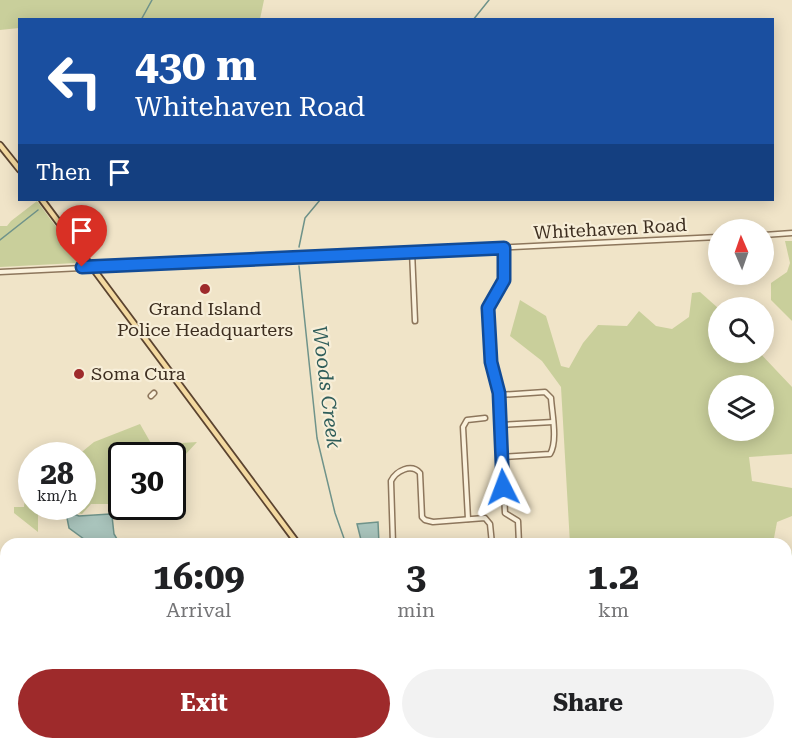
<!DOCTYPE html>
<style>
body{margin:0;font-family:"Roboto Serif",serif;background:#f2f2f2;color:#202124;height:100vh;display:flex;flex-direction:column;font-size:22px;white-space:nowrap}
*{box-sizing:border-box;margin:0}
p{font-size:20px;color:#757577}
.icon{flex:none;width:33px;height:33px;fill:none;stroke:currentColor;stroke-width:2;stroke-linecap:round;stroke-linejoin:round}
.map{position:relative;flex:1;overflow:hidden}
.panel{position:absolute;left:0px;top:538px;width:792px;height:212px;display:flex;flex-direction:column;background:#fff;border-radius:18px 18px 0 0;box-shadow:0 3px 15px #0003}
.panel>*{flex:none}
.top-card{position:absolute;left:18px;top:18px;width:756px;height:183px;border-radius:0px;box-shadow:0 3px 15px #0003;background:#1a4fa0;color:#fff;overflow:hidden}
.needle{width:39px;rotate:358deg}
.tools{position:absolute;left:708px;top:219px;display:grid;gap:12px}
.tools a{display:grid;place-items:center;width:66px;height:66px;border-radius:50%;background:#fff;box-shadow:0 3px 15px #0003;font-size:30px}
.speed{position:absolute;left:18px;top:442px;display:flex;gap:12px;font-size:30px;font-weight:700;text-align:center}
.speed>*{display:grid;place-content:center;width:78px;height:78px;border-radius:50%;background:#fff;box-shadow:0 3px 15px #0003;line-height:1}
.speed small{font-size:15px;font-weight:400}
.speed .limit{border:3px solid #111;border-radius:9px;background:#fff;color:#111}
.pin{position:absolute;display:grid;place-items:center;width:51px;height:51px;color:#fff;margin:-62px -26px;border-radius:50% 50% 50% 0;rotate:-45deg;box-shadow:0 0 6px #0007}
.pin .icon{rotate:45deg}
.me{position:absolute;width:66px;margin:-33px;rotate:357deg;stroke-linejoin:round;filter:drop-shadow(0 0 4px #0008)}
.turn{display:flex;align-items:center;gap:21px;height:126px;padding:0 18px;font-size:27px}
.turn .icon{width:78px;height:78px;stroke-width:2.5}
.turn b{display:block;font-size:42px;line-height:51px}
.then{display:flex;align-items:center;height:57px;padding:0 18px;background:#0003;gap:12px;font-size:22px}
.eta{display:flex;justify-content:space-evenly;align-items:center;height:102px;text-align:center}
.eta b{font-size:36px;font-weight:700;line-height:42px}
.cta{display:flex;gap:12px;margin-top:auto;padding:12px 18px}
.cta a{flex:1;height:69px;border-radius:36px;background:#9e2a2b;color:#fff;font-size:24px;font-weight:700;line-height:69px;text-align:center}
.cta a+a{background:#f2f2f2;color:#202124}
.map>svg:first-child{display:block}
</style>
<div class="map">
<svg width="792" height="749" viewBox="0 0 792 749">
<rect width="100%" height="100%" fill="#f0e4c8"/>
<g fill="#c9cf9b" fill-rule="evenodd">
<path d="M0,0H264L260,19L20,20L19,28L0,30Z"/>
<path d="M37,201L79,258L76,263L0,267V226H7L11,221Z"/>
<path d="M785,241H792V321L771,300V283L787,272L790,263Z"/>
<path d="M700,292L718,308V352L760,353L792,387V454L749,457L752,481L792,488V516L777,522L774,538L782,544H570L561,387L542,361L510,336L520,300L546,316L561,366L569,368L583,343L598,325L627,326L639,311L656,326L672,329L689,317L692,293ZM718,386H764V430H718Z"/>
<path d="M140,424L152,445L197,442L173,468L172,456H122L121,504H91L82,514L68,511L65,507H82V456H77L94,442Z"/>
<path d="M26,486H31L32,507H38V532L14,513V507H24Z"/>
<path d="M786,548L792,552V749H572V744H786Z"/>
<path d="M358,744H439L443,749H361Z"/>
</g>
<g fill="#a9c4bc" stroke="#6f938a" stroke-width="1.5">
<path d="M71,513L79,516L110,514L112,516L114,534L117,539H84L69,528L67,518Z"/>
<path d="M378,522L379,544H362L357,524Z"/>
</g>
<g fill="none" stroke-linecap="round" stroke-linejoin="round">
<g stroke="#6f938a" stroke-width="1.5">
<path d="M141,20L152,0"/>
<path d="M473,20L489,0"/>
<path d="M0,240L38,210"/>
<path d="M299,247L305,218L320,200"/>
<path d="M299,266L317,438L335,513L346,544"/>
<path d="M161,744V749"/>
</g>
<g stroke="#8d765c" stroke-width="7">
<g id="minor">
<path d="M764,235L792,233"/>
<path d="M504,248L505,280L488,308L491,362L499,393L505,513L518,521L519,544"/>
<path d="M412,251L415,321"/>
<path d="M0,272L718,237"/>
<path d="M499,395L545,392L551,398C552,414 558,441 550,454L502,457"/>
<path d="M151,396L154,393"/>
<path d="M500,425L553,422"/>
<path d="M468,519L463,427L467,420L485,418"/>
<path d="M393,544L391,481C396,471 411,463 420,473L422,517L425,520L433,522L485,518L490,524L492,544"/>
<path d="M0,746L42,744"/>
</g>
</g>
<g stroke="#5b4430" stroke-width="8">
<g id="major">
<path d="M0,145L20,170"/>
<path d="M42,200L298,544"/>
<path d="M448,744L452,749"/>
</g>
</g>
<use href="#minor" stroke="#faf1dc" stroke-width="4"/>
<use href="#major" stroke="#f3d9a0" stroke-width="4.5"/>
</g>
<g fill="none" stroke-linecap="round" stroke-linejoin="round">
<g stroke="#114b97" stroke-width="15">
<path id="route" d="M82,267L504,248V280L488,308L491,362L499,393L503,487"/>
</g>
<use href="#route" stroke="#1a73e8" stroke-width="10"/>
</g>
<g fill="#9e2a2b" stroke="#f7eed8" stroke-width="2">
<circle cx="205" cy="289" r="6"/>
<circle cx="79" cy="374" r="6"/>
</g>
<g text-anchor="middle" stroke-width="4.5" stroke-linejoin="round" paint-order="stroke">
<g font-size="18" fill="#3d2e20" stroke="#f7eed8">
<text transform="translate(610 229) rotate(-3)" y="6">Whitehaven Road</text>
</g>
<g font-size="18" fill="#3d2e20" stroke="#f7eed8">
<text x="205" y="315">Grand Island<tspan x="205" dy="21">Police Headquarters</tspan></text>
<text x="91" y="380" text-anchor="start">Soma Cura</text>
</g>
<g font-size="20" font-style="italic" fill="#2f5d5a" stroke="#f7eed8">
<text transform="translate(327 387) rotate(83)" y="7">Woods Creek</text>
</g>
</g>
</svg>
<div class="tools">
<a><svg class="needle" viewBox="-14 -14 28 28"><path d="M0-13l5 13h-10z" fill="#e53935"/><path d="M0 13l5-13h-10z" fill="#757577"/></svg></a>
<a><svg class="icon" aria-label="search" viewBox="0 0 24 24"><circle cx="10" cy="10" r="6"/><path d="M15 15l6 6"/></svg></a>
<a><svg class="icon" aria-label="layers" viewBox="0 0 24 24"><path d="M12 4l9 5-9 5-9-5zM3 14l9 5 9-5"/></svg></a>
</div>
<div class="speed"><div>28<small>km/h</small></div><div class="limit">30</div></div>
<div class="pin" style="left:82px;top:267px;background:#d93025"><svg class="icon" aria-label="arrive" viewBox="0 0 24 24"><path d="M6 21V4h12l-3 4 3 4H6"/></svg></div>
<svg class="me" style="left:503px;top:487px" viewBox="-20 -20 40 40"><path d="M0-17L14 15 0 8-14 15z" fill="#1a73e8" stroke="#fff" stroke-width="4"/></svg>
<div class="top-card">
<div class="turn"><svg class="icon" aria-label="left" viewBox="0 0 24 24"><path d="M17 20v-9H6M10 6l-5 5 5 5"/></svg><div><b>430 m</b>Whitehaven Road</div></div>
<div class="then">Then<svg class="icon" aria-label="arrive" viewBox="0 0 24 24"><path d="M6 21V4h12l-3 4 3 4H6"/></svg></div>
</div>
<section class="panel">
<div class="eta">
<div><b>16:09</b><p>Arrival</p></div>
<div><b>3</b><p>min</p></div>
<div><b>1.2</b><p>km</p></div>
</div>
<div class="cta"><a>Exit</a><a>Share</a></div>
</section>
</div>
